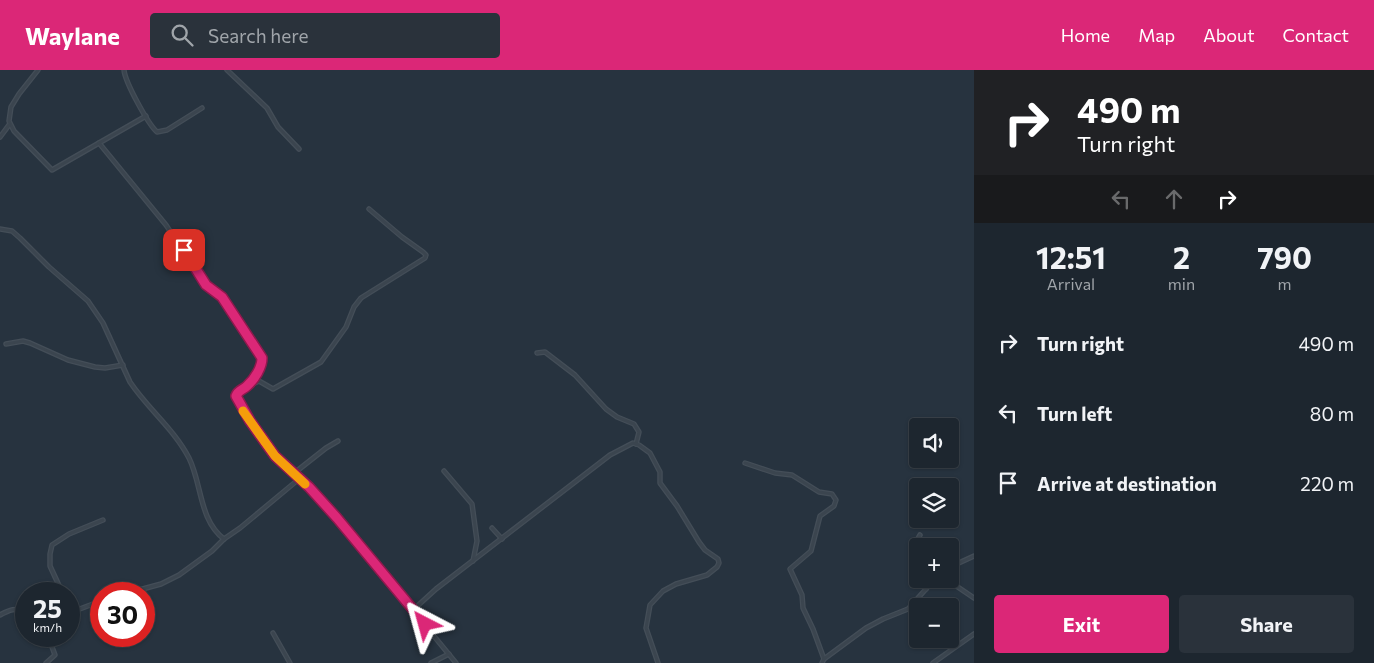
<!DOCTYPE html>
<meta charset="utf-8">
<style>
body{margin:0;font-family:Commissioner,sans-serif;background:#2a323b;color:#f1f3f6;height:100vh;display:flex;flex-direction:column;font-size:19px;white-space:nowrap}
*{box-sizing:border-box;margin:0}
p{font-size:16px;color:#a0a5aa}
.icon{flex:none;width:28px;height:28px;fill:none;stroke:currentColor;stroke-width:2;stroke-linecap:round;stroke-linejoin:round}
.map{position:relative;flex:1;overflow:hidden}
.details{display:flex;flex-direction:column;background:#1d262f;width:400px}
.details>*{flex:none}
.guide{background:#202124;color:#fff;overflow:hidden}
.tools{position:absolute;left:909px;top:348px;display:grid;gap:10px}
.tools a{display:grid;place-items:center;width:50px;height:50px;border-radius:5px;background:#1d262f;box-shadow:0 1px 4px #0004,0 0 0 1px #3b434b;font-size:25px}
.speed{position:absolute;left:15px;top:512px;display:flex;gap:10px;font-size:25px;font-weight:700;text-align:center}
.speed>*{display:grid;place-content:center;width:65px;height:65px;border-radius:50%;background:#1d262f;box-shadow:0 1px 4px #0004,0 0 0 1px #3b434b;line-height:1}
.speed small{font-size:12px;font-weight:400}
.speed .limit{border:8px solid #d22;background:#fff;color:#111}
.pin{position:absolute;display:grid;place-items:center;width:42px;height:42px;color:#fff;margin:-21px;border-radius:10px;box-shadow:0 2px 8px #0006}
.me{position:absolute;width:55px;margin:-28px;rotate:321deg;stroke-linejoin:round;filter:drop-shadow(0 0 4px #0008)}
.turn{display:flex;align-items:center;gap:18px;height:105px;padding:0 20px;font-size:22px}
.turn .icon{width:65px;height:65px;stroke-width:2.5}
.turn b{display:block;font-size:35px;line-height:42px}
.lanes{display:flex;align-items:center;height:48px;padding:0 20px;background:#0003;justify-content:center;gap:25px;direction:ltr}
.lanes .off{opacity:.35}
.eta{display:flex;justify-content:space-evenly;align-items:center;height:85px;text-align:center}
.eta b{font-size:30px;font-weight:700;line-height:35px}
.action{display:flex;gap:10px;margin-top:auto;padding:10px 20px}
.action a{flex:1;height:58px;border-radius:5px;background:#db2777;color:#fff;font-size:20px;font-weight:700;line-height:58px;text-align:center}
.action a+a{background:#2a323b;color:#f1f3f6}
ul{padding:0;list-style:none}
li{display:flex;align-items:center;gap:15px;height:70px;padding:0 20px}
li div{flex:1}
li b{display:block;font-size:19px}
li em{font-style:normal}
header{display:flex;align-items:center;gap:30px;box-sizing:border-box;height:70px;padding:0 25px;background:#db2777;color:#fff}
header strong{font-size:24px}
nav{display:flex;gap:28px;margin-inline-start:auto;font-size:18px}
.search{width:350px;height:45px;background:#2a323b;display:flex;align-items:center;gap:12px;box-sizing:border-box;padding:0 18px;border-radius:5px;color:#a0a5aa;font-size:19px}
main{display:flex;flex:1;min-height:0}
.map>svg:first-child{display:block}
</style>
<header>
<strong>Waylane</strong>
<div class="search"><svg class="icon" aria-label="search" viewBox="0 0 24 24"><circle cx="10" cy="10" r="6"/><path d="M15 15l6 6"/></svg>Search here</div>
<nav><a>Home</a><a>Map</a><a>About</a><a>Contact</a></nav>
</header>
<main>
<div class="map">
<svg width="974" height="593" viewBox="0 0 974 593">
<rect width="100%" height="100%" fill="#27333f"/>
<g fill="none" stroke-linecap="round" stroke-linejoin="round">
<g stroke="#444e58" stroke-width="5.5">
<g id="street">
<path d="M38,0L19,24L11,37L9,51L14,61L52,100L146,46"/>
<path d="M124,0C125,12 148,54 157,62L167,60L202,38"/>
<path d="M227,0L267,38L278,57L299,79"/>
<path d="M0,67L9,55"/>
<path d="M99,73L166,155L206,215L222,227L259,281L262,293L248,315"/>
<path d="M369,139L402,167L423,182L426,185L425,188L361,228L354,237L346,257L321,292L273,319L259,311L240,320L236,326L249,351L275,385L309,417L337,448L456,593"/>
<path d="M0,159L12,161L20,168L49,197L88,231L103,253L130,312C148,339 174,359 189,388C202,414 199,450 224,469"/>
<path d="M6,274L23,271L30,273L68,290L95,297L105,298L123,295"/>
<path d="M537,283L545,282L575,305L606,339L617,347L634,354L639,362L636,374"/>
<path d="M745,393L775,403L792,405L819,422L832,424L836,430L834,436L820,446L811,481L790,499L802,525L803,538L813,559L824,589"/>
<path d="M444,401L472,434L477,471L473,491"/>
<path d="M293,404L326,378L338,371"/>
<path d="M492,458L502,469"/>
<path d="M950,497L974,486"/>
<path d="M918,502C909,484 910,482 920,465"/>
<path d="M921,509L926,519"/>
<path d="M946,509L974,528"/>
<path d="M58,524L62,522L50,496V484L52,475L69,464L103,450"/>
<path d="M124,524L161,514L179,505L212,481L224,469L240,458L299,409"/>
<path d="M413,540L436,519L610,385L633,373L639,375L650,383L660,402V413L677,436L699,472L705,480L718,489L719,493L717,497L707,505L676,514L663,521L650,535L646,558L658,593"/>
<path d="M69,543L101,531"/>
<path d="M0,545C9,540 16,537 26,542"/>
<path d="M273,563L290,593"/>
<path d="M46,593L55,585L48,566"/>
<path d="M431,593L449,584"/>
<path d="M822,593L824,589L866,558L883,549L908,539L935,509"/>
<path d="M933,593L974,564"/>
</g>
</g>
<use href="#street" stroke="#3b454f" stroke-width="3"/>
</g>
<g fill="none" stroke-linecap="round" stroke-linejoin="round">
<g stroke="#8e194d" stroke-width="12">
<path id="route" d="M184,180L206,215L222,227L262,288C262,297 255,309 247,316C243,320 238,320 236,326L250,351L275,386L309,417L337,448L425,554"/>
</g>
<use href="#route" stroke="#db2777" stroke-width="9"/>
<path stroke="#f59e0b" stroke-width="9" d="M243,341L275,386L305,414"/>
</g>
</svg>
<div class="tools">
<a><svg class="icon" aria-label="sound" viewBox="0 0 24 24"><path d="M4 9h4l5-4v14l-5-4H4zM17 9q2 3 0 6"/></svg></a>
<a><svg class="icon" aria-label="layers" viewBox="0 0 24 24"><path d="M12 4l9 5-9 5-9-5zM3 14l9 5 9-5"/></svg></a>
<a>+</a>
<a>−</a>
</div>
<div class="speed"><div>25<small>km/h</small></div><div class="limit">30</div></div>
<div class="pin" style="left:184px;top:180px;background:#d93025"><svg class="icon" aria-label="arrive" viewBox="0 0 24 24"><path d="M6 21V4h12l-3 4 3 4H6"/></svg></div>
<svg class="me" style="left:425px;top:554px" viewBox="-20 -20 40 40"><path d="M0-17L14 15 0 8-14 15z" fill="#db2777" stroke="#fff" stroke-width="4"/></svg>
</div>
<section class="details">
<div class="guide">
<div class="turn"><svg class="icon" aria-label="right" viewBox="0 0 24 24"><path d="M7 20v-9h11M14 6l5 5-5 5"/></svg><div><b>490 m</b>Turn right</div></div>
<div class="lanes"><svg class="icon off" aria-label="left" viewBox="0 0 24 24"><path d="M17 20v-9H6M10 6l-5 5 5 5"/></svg><svg class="icon off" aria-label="ahead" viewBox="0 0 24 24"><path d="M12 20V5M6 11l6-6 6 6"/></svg><svg class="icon" aria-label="right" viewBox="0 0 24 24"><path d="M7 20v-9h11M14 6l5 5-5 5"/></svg></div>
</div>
<div class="eta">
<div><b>12:51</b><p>Arrival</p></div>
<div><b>2</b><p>min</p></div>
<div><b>790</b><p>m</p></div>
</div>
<ul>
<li><svg class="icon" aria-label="right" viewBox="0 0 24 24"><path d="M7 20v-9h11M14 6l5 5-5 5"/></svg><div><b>Turn right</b></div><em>490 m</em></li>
<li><svg class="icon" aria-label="left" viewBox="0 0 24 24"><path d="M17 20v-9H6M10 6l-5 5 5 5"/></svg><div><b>Turn left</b></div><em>80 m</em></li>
<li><svg class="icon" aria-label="arrive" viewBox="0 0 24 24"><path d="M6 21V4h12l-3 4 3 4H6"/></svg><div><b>Arrive at destination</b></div><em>220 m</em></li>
</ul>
<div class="action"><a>Exit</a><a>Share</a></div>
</section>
</main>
